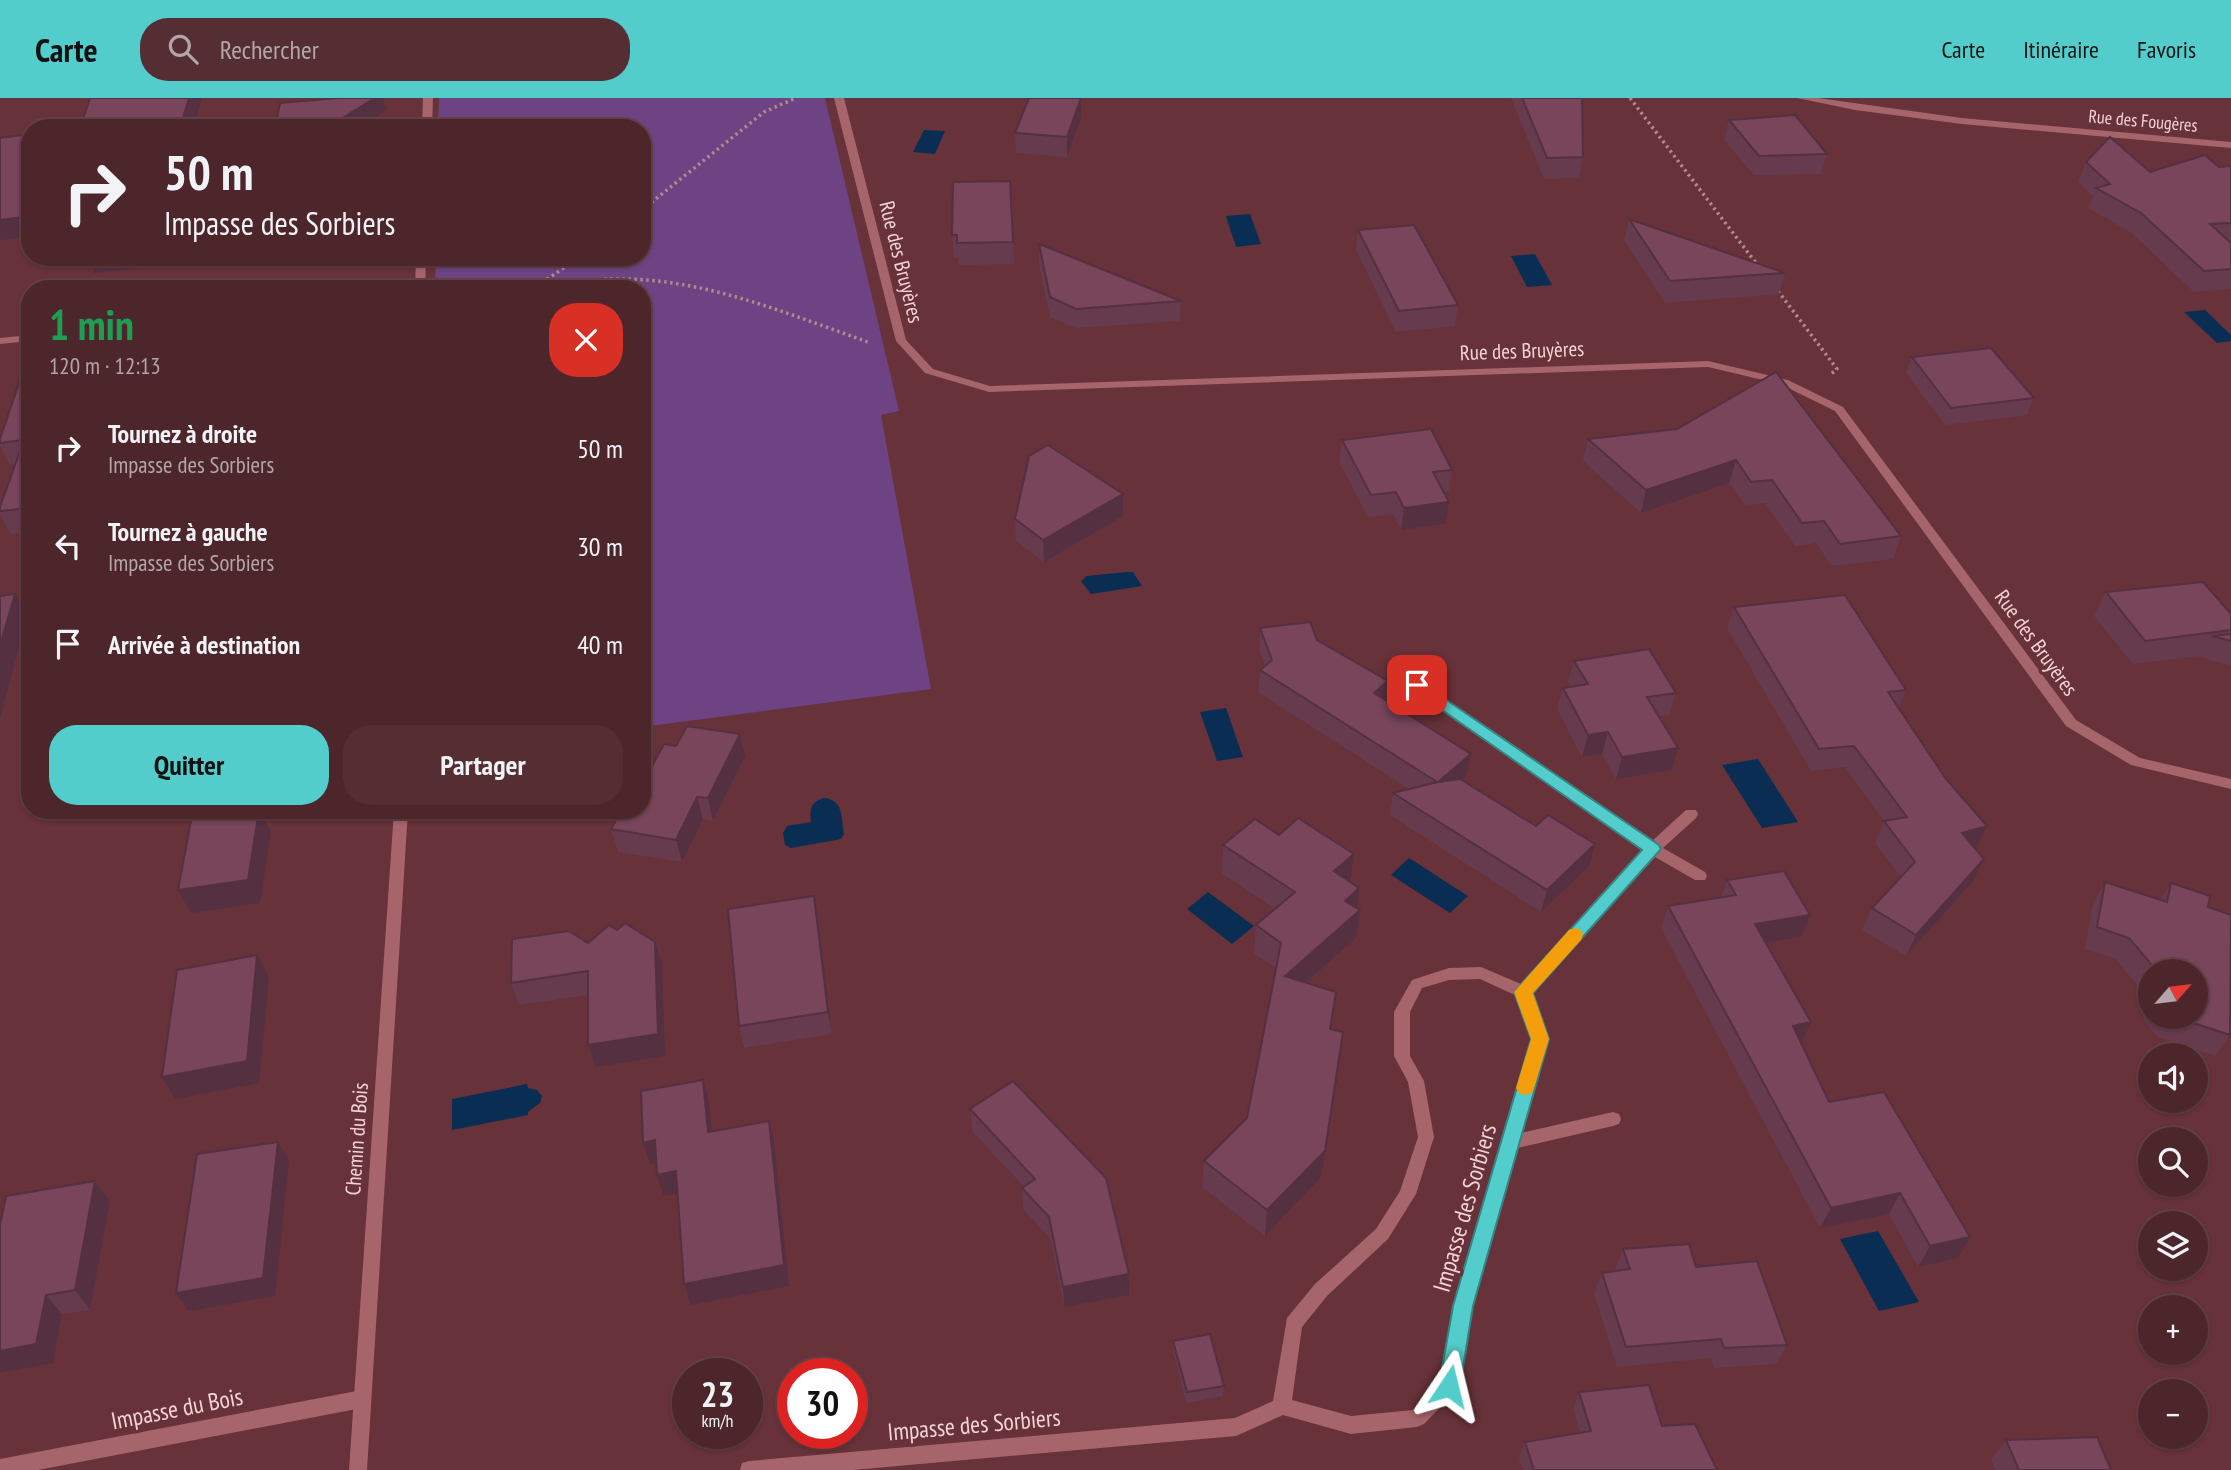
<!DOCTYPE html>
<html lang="fr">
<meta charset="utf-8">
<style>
body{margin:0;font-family:"PT Sans Narrow",sans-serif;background:#542e33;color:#f1f3f6;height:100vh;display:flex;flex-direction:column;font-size:26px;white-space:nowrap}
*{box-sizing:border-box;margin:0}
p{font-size:23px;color:#b3a5a9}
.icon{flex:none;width:38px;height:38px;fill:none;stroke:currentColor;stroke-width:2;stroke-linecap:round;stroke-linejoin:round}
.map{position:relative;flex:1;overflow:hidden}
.panel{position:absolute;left:21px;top:182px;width:630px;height:539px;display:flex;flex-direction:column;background:#4d262b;border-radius:28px;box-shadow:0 2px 5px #0004,0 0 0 2px #644347}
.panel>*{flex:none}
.banner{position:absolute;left:21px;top:21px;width:630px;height:147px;border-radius:28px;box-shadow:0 2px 5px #0004,0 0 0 2px #644347;background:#4d262b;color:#f1f3f6;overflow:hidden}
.needle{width:46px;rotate:62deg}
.buttons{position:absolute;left:2138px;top:861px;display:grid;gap:14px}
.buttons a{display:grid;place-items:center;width:70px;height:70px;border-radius:50%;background:#4d262b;box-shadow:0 2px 5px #0004,0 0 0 2px #644347;font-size:35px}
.speed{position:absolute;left:672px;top:1260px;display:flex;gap:14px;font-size:35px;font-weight:700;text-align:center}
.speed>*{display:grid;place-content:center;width:91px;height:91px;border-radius:50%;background:#4d262b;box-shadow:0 2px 5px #0004,0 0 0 2px #644347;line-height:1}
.speed small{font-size:18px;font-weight:400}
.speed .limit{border:10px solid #d22;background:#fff;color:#111}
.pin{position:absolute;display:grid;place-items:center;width:60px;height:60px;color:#fff;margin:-30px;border-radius:14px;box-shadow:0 4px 10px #0006}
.me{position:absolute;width:77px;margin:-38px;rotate:10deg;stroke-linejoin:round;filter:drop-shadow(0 0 5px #0008)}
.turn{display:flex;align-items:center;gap:24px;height:147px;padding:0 28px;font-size:32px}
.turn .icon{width:91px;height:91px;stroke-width:2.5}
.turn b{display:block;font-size:49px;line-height:60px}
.round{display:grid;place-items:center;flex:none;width:74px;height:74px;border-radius:28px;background:#542e33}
.summary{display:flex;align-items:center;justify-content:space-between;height:119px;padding:0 28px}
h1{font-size:42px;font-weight:700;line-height:52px;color:#1e9e55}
.action{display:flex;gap:14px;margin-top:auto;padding:14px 28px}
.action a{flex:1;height:80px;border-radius:28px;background:#53cdcb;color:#111;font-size:28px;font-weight:700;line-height:80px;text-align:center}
.action a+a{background:#542e33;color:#f1f3f6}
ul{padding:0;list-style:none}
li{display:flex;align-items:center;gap:21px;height:98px;padding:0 28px}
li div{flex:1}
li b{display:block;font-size:26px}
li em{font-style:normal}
header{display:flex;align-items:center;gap:42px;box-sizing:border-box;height:98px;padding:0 35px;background:#53cdcb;color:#111}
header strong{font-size:33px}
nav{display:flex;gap:38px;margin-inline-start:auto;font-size:24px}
.search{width:490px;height:63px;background:#542e33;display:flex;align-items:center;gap:18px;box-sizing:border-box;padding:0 24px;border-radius:28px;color:#b3a5a9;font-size:26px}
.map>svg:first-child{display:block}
</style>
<header>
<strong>Carte</strong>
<div class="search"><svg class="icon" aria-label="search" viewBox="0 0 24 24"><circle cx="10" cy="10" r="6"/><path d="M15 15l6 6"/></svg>Rechercher</div>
<nav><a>Carte</a><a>Itinéraire</a><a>Favoris</a></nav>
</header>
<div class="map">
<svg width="2231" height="1372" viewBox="0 0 2231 1372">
<rect width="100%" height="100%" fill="#673239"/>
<path fill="#6d4383" d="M439,0H825L899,313L881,317L931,591L642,629V191H435L436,159H642V30H438Z"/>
<g fill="#092d53">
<path d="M924,32L945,33L935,56L913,54Z"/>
<path d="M1250,116L1261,146L1236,149L1226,118Z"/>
<path d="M1535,156L1552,187L1527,189L1511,158Z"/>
<path d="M2205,212L2231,237V243L2217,245L2184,214Z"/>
<path d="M1126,474H1133L1142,488L1091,496L1081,483L1087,478Z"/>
<path d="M1226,610L1243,659L1217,663L1200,614Z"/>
<path d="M1758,661L1798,724L1762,730L1722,667Z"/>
<path d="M824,700C844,702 841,720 844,736L841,741L791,750L785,747L783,735L787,728L811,724C810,711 810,704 824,700Z"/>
<path d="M1409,760L1468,798L1450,815L1391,777Z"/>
<path d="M1208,794L1254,828L1232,846L1187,811Z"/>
<path d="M527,986L528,990L537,992L542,998L540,1005L528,1014V1017L452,1032V1001Z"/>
<path d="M1878,1133L1919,1204L1879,1213L1840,1141Z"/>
</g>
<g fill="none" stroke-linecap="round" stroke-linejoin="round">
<g stroke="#b2888c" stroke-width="3.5" stroke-dasharray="2.5 3.5" stroke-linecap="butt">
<path d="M1630,0L1759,169"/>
<path d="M642,112L764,14L796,0"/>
<path d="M537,188L580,159"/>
<path d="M533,191C562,186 589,181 618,181C704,180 788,216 868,244"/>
<path d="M1778,193L1837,271L1831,276"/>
</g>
<path fill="#a6646b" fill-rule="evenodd" d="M362,1292L369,1295L371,1301L369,1307L362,1310L38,1372H0V1361Z"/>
<g fill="#a6646b" fill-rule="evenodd">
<path d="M423,0H433L432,30H422Z"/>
<path d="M834,0H844L906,242L933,271L990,288L1708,263L1788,282L1843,309L2076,622L2140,660L2231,681V691L2131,667L2066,628L1835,313L1780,286L1708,269L989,294L925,275L896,243Z"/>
<path d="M1797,0H1818L1962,20L2231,44V50L1962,26L1855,12Z"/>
<path d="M416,159H426L425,191H415Z"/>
<path d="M30,237V243L0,246V240Z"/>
<path d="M1417,582L1652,743L1686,712H1696L1698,716L1696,720L1663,750L1705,774L1707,778L1705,782H1695L1655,759L1531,895L1548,941L1521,1035L1613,1014L1619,1016L1621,1021L1619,1026L1613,1028L1517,1050L1472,1208L1458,1288L1455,1294L1424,1326L1417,1329L1351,1336L1283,1317L1236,1338L853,1372H740L742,1365L749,1363L1235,1320L1273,1303L1287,1220L1315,1186L1376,1131L1400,1093L1418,1039L1408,984L1394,958V914L1412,882L1449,870L1481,869L1521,886L1644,752L1412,590L1410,587ZM1480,881L1517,898L1532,941L1454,1208L1441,1284L1413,1312L1351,1318L1292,1302L1302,1229L1327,1198L1388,1141L1416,1096L1434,1039L1424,983L1410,958V914L1422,890L1449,882Z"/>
<path d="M394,712H408L367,1372H349Z"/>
</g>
</g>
<g fill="#673b4e" fill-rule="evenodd">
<path d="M1511,0H1582L1583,59L1579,80L1544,81Z"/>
<path d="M1081,20L1067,59L1016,55L1015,35Z"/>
<path d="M1729,22L1827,56L1821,76L1754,77L1724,42Z"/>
<path d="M2086,64L2150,74L2231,68V191L2194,194L2132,135L2088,110L2093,98L2078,84Z"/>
<path d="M1010,83L1014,166L959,167L958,159H954L952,137Z"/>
<path d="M1629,121L1785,175L1779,196L1665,205L1624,142Z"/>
<path d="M1358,132L1458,207L1455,228L1396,234L1356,152Z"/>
<path d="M1039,146L1181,203L1180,223L1076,230L1050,219L1039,166Z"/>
<path d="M30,259V434L10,436L0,416V409L15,366L10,367L0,347V341Z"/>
<path d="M1912,259L2034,300L2027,317L1945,327L1906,275Z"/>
<path d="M1677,331L1901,438L1893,461L1832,468L1816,445L1795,448L1765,405L1745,407L1729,385L1641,415L1583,363L1588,341Z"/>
<path d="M1342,342L1452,372L1449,393L1444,394L1445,426L1401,432L1393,416L1368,419L1339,364Z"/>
<path d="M1123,396V418L1044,464L1016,443L1015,421Z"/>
<path d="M2106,494L2231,516V568L2200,559L2201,558L2133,566L2094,518Z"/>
<path d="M1734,509L1906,592L1899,610L1976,750H1975L1973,783L1906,858L1862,832L1872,810L1901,779L1875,745L1884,723L1845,669L1811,673L1727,530Z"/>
<path d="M1260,530L1317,542L1388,583L1385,603L1466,678L1462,682L1589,768L1541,814L1390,717L1393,695L1409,691L1258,594L1260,572L1265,568L1259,552Z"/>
<path d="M1574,563L1676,595L1669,617L1659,618L1678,650L1672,672L1616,681L1602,656L1582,659L1557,611L1563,590L1571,588L1568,584Z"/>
<path d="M745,659L713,723L703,721L682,764L618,754L611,731Z"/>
<path d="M1223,747L1350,784L1357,810L1356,840L1306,885L1330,931L1321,1079L1265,1138L1202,1089L1204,1063L1247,1020L1276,870L1254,855L1256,827L1275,811L1222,775Z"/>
<path d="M1727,782L1801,839L1766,845L1811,924L1801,946L1829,1004L1958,1160L1918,1169L1889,1116L1820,1130L1661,830L1668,808L1721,800Z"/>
<path d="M2105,784L2160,802L2171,785L2208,809L2230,937L2215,958L2158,939L2143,921L2146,898L2116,861L2085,851L2093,806ZM2151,873H2196V919H2151Z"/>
<path d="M818,821L832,936L744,950L739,928Z"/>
<path d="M588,845L662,866L665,958L596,969L588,947V897L519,907L511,885Z"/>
<path d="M1013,983L1129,1197L1064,1209L1050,1140L1023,1111L1022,1090L1024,1089L972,1033L970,1011Z"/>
<path d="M95,1083L110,1103L90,1212L62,1216L53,1265L0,1275V1127Z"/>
<path d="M1623,1151L1696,1169L1787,1247L1776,1266L1714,1270L1711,1260L1617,1269L1594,1195L1602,1175L1616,1173L1615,1171Z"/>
<path d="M1173,1243L1224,1288L1223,1298L1186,1305L1173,1253Z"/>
<path d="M1579,1294L1662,1328L1717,1372H1523L1519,1360L1525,1344L1580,1335L1573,1310Z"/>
<path d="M2006,1342L2111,1372H1996L1991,1361Z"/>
</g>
<g fill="#543040">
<path d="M189,0H202L193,30H180Z"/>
<path d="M375,0H383L387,12L358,30H326Z"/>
<path d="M1081,0V20L1067,59V39Z"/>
<path d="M30,118V139L0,142V122Z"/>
<path d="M88,159H179L177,166L94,175Z"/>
<path d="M261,159H355L265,170Z"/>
<path d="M1736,362L1729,385L1641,415L1646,392Z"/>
<path d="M1123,396V418L1044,464L1043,442Z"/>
<path d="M1449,404L1445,426L1401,432L1404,410Z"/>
<path d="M15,496L27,519L0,620V547Z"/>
<path d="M1388,583L1385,605L1374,595Z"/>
<path d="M1608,634L1602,656L1582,659L1588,637Z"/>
<path d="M740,636L745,659L713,723L708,700Z"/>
<path d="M1678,650L1672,672L1616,681L1622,659Z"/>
<path d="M1471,656L1466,678L1434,706L1438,684Z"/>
<path d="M697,699L703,721L682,764L676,742Z"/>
<path d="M259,712L271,734L260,805L191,815L178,792Z"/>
<path d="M1987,728L1976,750L1951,756L1962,735Z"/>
<path d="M1595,746L1589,768L1541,814L1547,792Z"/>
<path d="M1354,756L1350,784L1334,773Z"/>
<path d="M1984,761L1973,783L1906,858L1916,837Z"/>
<path d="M1359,790L1356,816L1360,812L1356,840L1282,906L1285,878L1345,803Z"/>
<path d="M814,798L818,821L832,936L828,914Z"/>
<path d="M1810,817L1801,839L1746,848L1755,826Z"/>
<path d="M655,844L662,866L665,958L596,969L588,947Z"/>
<path d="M257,857L269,879L259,985L175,1001L162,979Z"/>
<path d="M1811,924L1801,946L1793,928Z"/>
<path d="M1340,961L1321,1079L1265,1138L1267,1112Z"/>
<path d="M703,982L709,1004L714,1056L708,1034Z"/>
<path d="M769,1023L774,1045L789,1188L691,1207L684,1186Z"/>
<path d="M655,1042L662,1064L650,1066L643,1045Z"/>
<path d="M278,1044L289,1063L275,1198L189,1213L176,1195Z"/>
<path d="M676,1073L682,1095L664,1098L657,1077Z"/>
<path d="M95,1083L110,1103L90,1212L75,1192Z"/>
<path d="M1900,1095L1889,1116L1820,1130L1831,1110Z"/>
<path d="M1970,1139L1958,1160L1918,1169L1930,1148Z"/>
<path d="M1129,1176V1197L1064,1209L1063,1189Z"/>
<path d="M46,1197L62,1216L53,1265L0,1275V1253Z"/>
</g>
<g fill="#78455b" stroke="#543040" stroke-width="2">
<path d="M90,0H189L180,30H80Z"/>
<path d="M338,0H375L326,30H275L280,5Z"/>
<path d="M1029,0H1081L1067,39L1015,35Z"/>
<path d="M1522,0H1582L1583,59L1547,60Z"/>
<path d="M1795,17L1827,56L1759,58L1729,22Z"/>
<path d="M30,36V118L0,122V40Z"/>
<path d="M2110,39L2150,74L2205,57L2219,69L2231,68V125L2210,126L2231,145V171L2204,173L2141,115L2096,90L2110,86L2086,64Z"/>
<path d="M1010,83L1013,144L957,145V137H952L953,84Z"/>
<path d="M1629,121L1785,175L1670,183Z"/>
<path d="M1414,127L1458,207L1399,213L1358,132Z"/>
<path d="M1039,146L1181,203L1076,211L1050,199Z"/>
<path d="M1991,250L2034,300L1951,310L1912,259Z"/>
<path d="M30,259V410L0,413V409L24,342L0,345V341L27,261Z"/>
<path d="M1776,274L1901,438L1840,446L1824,423L1802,425L1772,382L1751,384L1736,362L1646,392L1588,341L1677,331Z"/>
<path d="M1431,331L1452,372L1433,374L1449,404L1404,410L1396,394L1371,397L1342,342Z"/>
<path d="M1048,347L1123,396L1043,442L1015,421L1029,358Z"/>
<path d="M2203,484L2231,516V532L2145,543L2106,494Z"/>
<path d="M15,496L0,547V498Z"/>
<path d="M1845,497L1906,592L1888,594L1946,681L1987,728L1962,735L1984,761L1916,837L1872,810L1915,764L1884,723L1907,719L1854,648L1819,651L1734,509Z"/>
<path d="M1310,524L1317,542L1388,583L1374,595L1471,656L1438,684L1460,681L1536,728L1548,717L1595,746L1547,792L1393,695L1437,684L1260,572L1272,562L1260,530Z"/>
<path d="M2231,536V543L2212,538Z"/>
<path d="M1649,551L1676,595L1647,599L1678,650L1622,659L1608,634L1588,637L1563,590L1588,586L1574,563Z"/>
<path d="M687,628L740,636L708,700L697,699L676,742L611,731L622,712H642V687L664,646L676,648Z"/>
<path d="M193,712H235L234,714L259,712L248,782L178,792Z"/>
<path d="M1298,720L1354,756L1334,773L1359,790L1345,803L1360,812L1285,878L1336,894L1330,931L1343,934L1325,1053L1267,1112L1204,1063L1247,1020L1281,845L1256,827L1295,794L1223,747L1255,721L1279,737Z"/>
<path d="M1784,773L1810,817L1755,826L1811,924L1793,928L1829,1004L1884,994L1970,1139L1930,1148L1900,1095L1831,1110L1668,808L1736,797L1727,782Z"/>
<path d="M2105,784L2167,804L2171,785L2210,798L2208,809L2231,817L2230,937L2175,919H2196V873H2157L2129,840L2097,829Z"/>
<path d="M814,798L828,914L739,928L728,811Z"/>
<path d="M625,825L655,844L658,936L588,947V873L511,885L512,841L569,833L588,845L609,827L617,832Z"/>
<path d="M257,857L247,963L162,979L177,872Z"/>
<path d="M703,982L708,1034L769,1023L784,1167L684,1186L676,1073L657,1077L655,1042L643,1045L641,993Z"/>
<path d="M1013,983L1106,1080L1129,1176L1063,1189L1049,1119L1022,1090L1035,1081L970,1011Z"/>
<path d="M278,1044L263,1180L176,1195L197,1056Z"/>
<path d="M95,1083L75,1192L46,1197L36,1246L0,1253V1127L6,1098Z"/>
<path d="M1689,1146L1696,1169L1757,1163L1787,1247L1724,1250L1721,1241L1626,1249L1602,1175L1630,1171L1623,1151Z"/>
<path d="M1210,1236L1224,1288L1187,1294L1173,1243Z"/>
<path d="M1649,1287L1662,1328L1695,1326L1717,1372H1534L1525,1344L1591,1333L1579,1294Z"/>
<path d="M2097,1339L2111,1372H2019L2006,1342Z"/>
</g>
<path fill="#53cdcb" stroke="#368584" stroke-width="2" d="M1417,582L1659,747L1661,751L1533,895L1549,941L1473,1208L1460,1288L1457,1295L1449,1298L1442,1295L1439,1288L1453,1208L1531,941L1514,894L1642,752L1412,591L1410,587Z"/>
<path fill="#f59e0b" d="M1575,830L1581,832L1583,837L1581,842L1533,895L1549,941L1534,990L1532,995L1525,997L1519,995L1516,990L1531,941L1514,894L1569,832Z"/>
<g text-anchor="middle" stroke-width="7" stroke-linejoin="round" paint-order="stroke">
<g font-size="18" fill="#f4d3d5" stroke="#673239">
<text transform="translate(2143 23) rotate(5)" y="6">Rue des Fougères</text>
</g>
<g font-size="21" fill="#f4d3d5" stroke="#673239">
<text transform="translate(901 164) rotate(76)" y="7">Rue des Bruyères</text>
<text transform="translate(1522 253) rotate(-2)" y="7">Rue des Bruyères</text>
<text transform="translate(2036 545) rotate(54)" y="7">Rue des Bruyères</text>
<text transform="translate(357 1041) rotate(-86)" y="7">Chemin du Bois</text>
</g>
<g font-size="24" fill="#f4d3d5" stroke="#673239">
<text transform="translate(1465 1110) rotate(-74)" y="8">Impasse des Sorbiers</text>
<text transform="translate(177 1311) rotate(-11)" y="8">Impasse du Bois</text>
<text transform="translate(974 1327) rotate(-5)" y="8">Impasse des Sorbiers</text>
</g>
</g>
</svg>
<div class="buttons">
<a><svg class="needle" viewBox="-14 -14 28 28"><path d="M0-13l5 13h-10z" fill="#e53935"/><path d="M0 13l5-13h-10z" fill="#b3a5a9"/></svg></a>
<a><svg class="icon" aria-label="sound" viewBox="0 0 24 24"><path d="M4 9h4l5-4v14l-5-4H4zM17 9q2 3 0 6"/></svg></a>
<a><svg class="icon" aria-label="search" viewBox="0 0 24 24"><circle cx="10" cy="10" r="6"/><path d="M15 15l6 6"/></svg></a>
<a><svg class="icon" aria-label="layers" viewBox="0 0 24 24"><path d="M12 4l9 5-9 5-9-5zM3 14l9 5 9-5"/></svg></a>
<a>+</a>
<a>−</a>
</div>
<div class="speed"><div>23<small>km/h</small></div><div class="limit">30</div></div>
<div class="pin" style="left:1417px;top:587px;background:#d93025"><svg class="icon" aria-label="arrive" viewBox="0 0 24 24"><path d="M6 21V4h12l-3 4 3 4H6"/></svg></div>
<svg class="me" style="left:1449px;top:1288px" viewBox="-20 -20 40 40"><path d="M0-17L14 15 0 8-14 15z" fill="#53cdcb" stroke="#fff" stroke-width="4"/></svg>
<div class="banner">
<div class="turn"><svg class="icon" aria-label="right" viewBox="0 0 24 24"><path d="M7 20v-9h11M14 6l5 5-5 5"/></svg><div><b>50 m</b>Impasse des Sorbiers</div></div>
</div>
<section class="panel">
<div class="summary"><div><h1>1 min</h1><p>120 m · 12:13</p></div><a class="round" style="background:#d93025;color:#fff"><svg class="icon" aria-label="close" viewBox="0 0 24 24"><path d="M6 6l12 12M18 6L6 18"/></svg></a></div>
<ul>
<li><svg class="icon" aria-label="right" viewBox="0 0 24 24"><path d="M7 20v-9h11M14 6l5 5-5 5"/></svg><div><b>Tournez à droite</b><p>Impasse des Sorbiers</p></div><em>50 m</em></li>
<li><svg class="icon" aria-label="left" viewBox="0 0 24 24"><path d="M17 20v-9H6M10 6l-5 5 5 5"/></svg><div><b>Tournez à gauche</b><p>Impasse des Sorbiers</p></div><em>30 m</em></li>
<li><svg class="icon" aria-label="arrive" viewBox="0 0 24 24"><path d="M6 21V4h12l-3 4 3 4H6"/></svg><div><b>Arrivée à destination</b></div><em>40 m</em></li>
</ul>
<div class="action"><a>Quitter</a><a>Partager</a></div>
</section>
</div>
